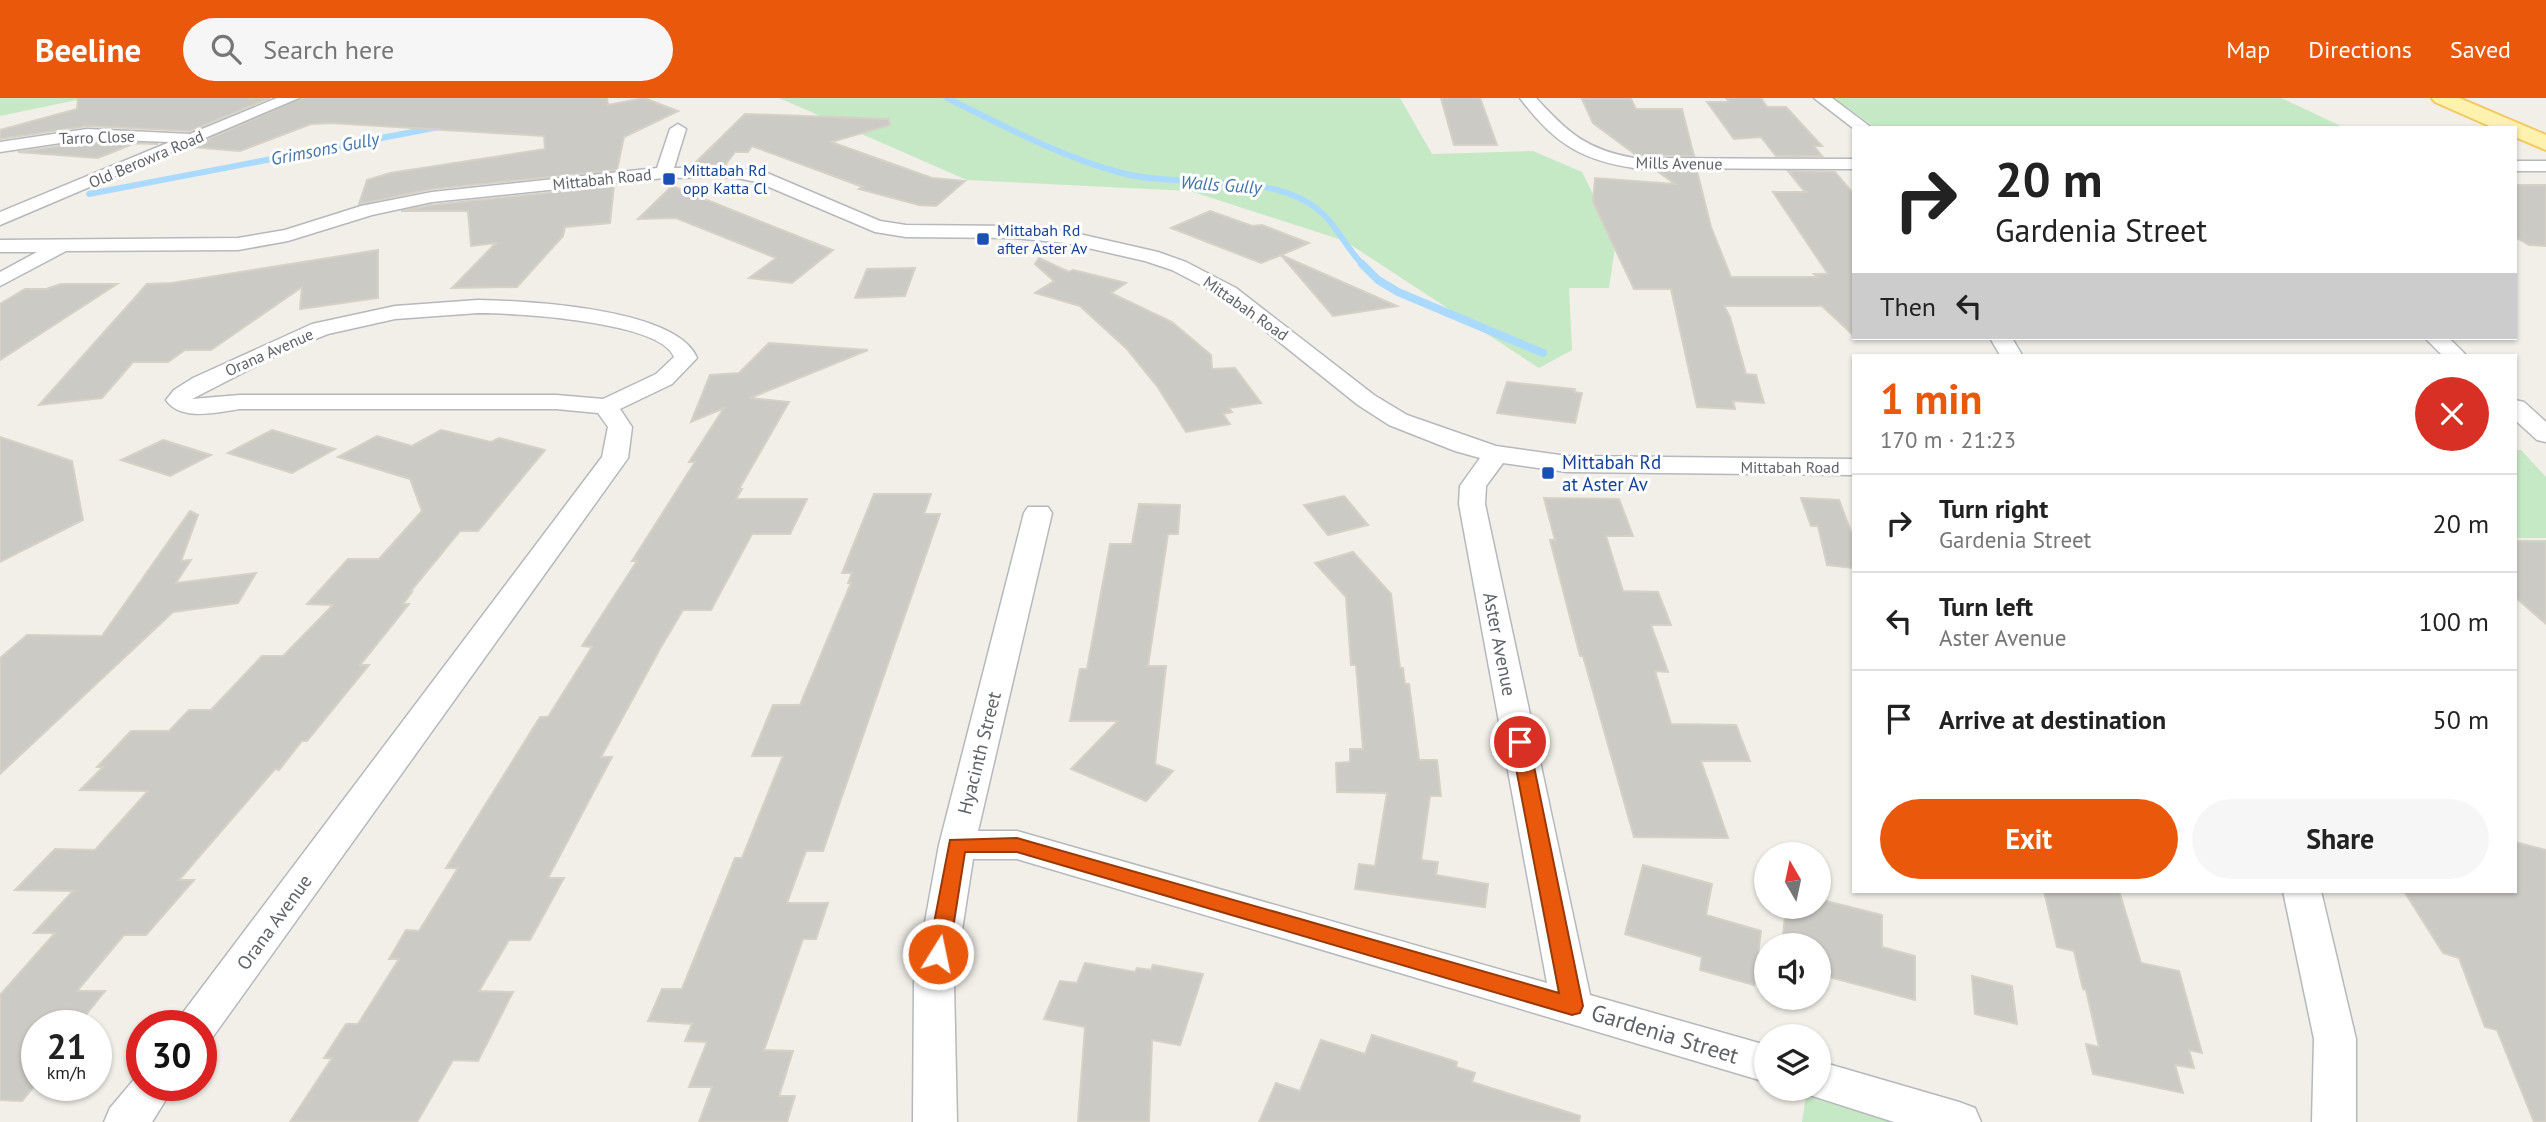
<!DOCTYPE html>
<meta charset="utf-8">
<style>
body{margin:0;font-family:"PT Sans",sans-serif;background:#f6f6f6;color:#222;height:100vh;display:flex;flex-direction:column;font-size:26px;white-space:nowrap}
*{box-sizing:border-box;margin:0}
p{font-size:23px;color:#767676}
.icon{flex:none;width:38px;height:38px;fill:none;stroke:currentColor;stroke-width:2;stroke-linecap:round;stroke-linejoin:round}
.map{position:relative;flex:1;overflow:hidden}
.panel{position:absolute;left:1852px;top:256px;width:665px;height:539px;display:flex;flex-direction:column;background:#fff;border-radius:0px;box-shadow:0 2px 5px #0004}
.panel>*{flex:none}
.banner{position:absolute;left:1852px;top:28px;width:665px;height:214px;border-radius:0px;box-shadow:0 2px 5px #0004;background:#fff;color:#222;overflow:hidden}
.needle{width:46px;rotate:351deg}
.controls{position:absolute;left:1754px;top:744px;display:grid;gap:14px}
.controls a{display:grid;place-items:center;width:77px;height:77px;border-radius:50%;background:#fff;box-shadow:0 2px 5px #0004;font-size:35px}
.speed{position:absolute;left:21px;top:912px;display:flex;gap:14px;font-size:35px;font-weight:700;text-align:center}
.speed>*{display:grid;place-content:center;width:91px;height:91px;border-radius:50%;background:#fff;box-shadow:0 2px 5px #0004;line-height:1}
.speed small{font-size:18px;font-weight:400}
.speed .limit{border:10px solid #d22;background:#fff;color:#111}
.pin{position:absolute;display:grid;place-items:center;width:60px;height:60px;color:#fff;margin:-30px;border:4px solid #fff;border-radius:50%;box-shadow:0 2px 7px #0007}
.me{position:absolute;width:77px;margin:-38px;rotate:10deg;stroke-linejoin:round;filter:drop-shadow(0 0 5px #0008)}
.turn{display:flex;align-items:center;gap:24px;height:147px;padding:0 28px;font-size:32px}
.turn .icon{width:91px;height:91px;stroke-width:2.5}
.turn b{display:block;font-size:49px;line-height:60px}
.then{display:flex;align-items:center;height:66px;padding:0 28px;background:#0003;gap:14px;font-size:26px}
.round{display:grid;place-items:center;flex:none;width:74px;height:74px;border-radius:37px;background:#f6f6f6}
.headline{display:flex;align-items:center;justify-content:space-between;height:119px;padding:0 28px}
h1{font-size:42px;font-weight:800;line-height:52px;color:#ea580c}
.button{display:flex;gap:14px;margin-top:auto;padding:14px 28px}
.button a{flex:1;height:80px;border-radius:42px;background:#ea580c;color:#fff;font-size:28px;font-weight:800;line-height:80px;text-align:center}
.button a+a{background:#f6f6f6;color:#222}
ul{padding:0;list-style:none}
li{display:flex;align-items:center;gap:21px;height:98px;padding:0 28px;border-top:2px solid #e0e0e0}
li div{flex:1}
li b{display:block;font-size:26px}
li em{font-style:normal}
header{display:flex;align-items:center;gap:42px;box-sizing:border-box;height:98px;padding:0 35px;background:#ea580c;color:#fff}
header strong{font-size:33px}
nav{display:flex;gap:38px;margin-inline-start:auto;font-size:24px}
.search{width:490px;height:63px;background:#f6f6f6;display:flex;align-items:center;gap:18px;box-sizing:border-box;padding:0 24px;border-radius:38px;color:#767676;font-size:26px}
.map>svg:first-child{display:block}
</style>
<header>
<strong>Beeline</strong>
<div class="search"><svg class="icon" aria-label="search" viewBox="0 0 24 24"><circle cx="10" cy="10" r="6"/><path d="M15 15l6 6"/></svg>Search here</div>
<nav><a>Map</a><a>Directions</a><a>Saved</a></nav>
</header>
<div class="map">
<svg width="2546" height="1024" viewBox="0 0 2546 1024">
<rect width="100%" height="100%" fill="#f1efe8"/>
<g fill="#c5e8c5">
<path d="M0,0H86L0,18Z"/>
<path d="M779,0H1400L1432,56L1533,53L1582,74L1616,142L1609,190H1569L1572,252L1539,270L1345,143L1190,93L967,82Z"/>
<path d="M1834,0H2281L2345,30H1876Z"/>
<path d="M2515,352H2521L2546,379V440H2515Z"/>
<path d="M1806,998L1892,1024H1802Z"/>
</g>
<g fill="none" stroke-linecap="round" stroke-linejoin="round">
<g stroke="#aadaff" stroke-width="6">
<path d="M947,0C1002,27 1059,58 1118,74C1180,92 1277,70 1324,117C1339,132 1348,152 1363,167"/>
<path d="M89,96L444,28"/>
</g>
<path stroke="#aadaff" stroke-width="8" d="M1362,166L1378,182L1398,194L1543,255"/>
</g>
<g fill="#cccac5" stroke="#d6d1c6" stroke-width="2">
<path d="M78,0H270L190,33L87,28L0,41V32L77,11Z"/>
<path d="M301,0H607L608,7L644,0L678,13L624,39L617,72L432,91L359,106L367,82L390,75L545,51L544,38L331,25L311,26L240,53L190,49Z"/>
<path d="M1441,0H1480L1497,47H1454Z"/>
<path d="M1726,0H1761L1767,9H1786L1822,48H1814L1822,58H1776L1761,39L1734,41L1707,4H1729Z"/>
<path d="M1582,1H1631L1636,11H1682L1694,58L1636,57L1593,25Z"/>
<path d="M745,16L889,21L890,27L831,44L932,80L965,83L936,108L919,107L859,91L863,89L752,48L748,54H735L726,66L693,67Z"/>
<path d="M87,44L158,46L135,45L98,60L18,54Z"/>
<path d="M1657,73H1697L1711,129L1731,179H1817L1814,176H1828L1773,94H1805L1788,73L1835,74L1853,95V237L1822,208H1724L1730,219L1746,276L1756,277L1764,305L1733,303L1735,311L1697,309L1671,191H1634L1593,104L1595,80L1675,86Z"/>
<path d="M2515,87H2546V148L2529,147L2515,139Z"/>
<path d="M614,88L610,125L565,129L563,138L517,189L452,190L496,145L471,148L468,113H401L432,107Z"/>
<path d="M672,88L812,144L833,152L792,185L749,180L776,160L676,120L638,121Z"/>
<path d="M1210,113L1252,128L1262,127L1309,145L1281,157L1397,208L1333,218L1281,157L1261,165L1171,130Z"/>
<path d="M378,152V200L300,211L302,189L211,252H185L168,264H133L102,300L39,307L147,186L172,185Z"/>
<path d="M1039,160L1069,174L1073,172L1126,185L1111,195L1172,224L1211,257L1212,271L1235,270L1261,305L1229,310L1232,314L1223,316L1230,326L1186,334L1157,288L1127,251L1080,208L1035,195L1054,183L1035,166Z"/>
<path d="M915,170L905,198L855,200L867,171Z"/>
<path d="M61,186H117L0,262V206L25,191H46Z"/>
<path d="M769,245L868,252L750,300L789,304L739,391H742L736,401H807L790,436H752L711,512H683L661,549L601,659H612L548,780H564L530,842H509L479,893L513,894L478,963L453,962L417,1024H290L332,960H324L346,926H358L399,861H389L406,832L419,833L458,770H446L540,619H548L592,549L582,548L637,463H632L695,364H689L724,310L691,324L710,277L739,275Z"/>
<path d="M1507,284L1575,291L1574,294L1582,295L1575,325L1497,315Z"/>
<path d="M272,332L335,351L292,375L228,355Z"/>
<path d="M441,332L491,344L499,340L545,352L478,433H460L410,494H412L403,506H409L360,567H369L307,643H302L279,672L275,671L179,782H194L146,837H124L77,893H105L77,928H37V985L22,1003L0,1002V897L55,835H34L73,793L15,792L55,751L95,752L148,693L80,692L103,669H97L131,633H169L189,612H211L262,558H283L333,507L307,506L348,461H379L422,413L410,381L338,359L377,338L412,348Z"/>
<path d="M0,339L72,363L83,422L0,464Z"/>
<path d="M163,342L211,357L170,378L121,362Z"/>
<path d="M874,396H931L924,416H940L823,753H806L787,805H828L816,841H803L764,952L793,953L779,998H795L787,1024H699L712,989H689L707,944L685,943L692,926L648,923L662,891H682L735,760H742L783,658H752L773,607H800L851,485H848L852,475H842Z"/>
<path d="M1344,398L1368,427L1328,437L1304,407Z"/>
<path d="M1544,400L1619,401L1633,438H1606L1623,493L1658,494L1671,527H1651L1668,574L1655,573L1671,626L1736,627L1750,663H1701L1728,740L1634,739L1583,558H1580L1550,442H1555Z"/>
<path d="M1801,400L1839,402L1853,439V470L1827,467L1818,428H1811Z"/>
<path d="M1139,406L1180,407L1178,436H1168L1148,568H1166L1155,666L1173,673L1146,703L1071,671L1118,623H1070L1080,571H1087L1110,446H1132Z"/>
<path d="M190,413L198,417L181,463L191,462L176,485L256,475L238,505L173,514L0,676V560L27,537L102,538Z"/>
<path d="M2515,443H2546V526L2515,499Z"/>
<path d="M1353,454L1391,496L1400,570H1403L1405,586H1409L1419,662H1437L1441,698H1430L1421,762L1438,764L1436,777L1488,786L1485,809L1355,791L1359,766L1375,768L1387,695L1337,694L1336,665L1350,664V651H1363L1356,567H1351L1346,499L1315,465Z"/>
<path d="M2515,744L2546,752V1024H2534L2497,932L2485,929L2459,860L2443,855L2404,793H2515Z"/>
<path d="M1643,767L1712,786L1706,817L1761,833L1754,887L1700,872L1702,859L1625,836Z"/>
<path d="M2044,793H2119L2141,865L2179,873L2202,955L2189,952L2194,970L2175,967L2183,995L2093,976L2086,946L2099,949L2086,892L2083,891L2074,853L2057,849Z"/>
<path d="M1818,801L1882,817V849L1915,858V902L1818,876V847H1782L1786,808H1818Z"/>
<path d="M1085,865L1135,874L1137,870L1151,872L1153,867L1203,876L1180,947L1152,942L1149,1024H1078L1085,929L1044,921L1060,883L1077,885Z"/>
<path d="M1972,878L2012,888L2017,926L1975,916Z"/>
<path d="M1372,937L1457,964L1456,969L1475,975L1472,984L1580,1018L1579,1024H1259L1276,985L1300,993L1321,942L1365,956Z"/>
</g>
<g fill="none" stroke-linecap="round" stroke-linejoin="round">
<g stroke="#b5b8bc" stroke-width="3">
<g id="minor">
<path d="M277,0H299L0,127V114L170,44L87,41L0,54V44L87,31L190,36Z"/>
<path d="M1520,0H1536C1568,35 1587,52 1634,60L1853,61V71L1634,70C1580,62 1553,44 1520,0Z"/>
<path d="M1814,0H1832L1872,30H1853Z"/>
<path d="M678,26L686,31L674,70L732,69L767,75L880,123L906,127L1014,128L1066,133L1158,154L1186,164L1236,190L1374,297L1407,317L1496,348L1567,358L1853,361V377L1567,374L1503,365L1486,388L1485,406L1590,897L1766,947V984L1017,761H973L954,884L957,1024H913L914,884L939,747L1024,415L1028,409H1048L1052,415L978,733H1017L1547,885L1459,406L1460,388L1480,360L1455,353L1389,327L1358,307L1222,198L1172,172L1145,163L1066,145L1014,140L906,139L875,134L757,84L732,79L664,80L432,104L372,117L288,143L238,152L66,153L0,188V174L37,154H0V142L238,140L285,132L361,108L432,94L657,70L670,31Z"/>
<rect x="2515" y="63" width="31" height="10"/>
<path d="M478,202C527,203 677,210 697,260L672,286L620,311L632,329L628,360L212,940L201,944V928H177L182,916L602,359L608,329L598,315L556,311H240C218,314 181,324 166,302L174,292L193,280L312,226L395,208ZM478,215C514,215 661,223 674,259L656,276L603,301L556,297H240L192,301L287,252L328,236L395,221Z"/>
<path d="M1990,240H2012L2022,257H2000Z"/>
<path d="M2425,240H2449L2466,257H2442Z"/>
<path d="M2515,302L2524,304L2546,324V344L2537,342L2515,322Z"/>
<path d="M2283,793H2321L2356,941V1024H2312L2314,941Z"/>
<path d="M1818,963L1959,1004L1975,1010L1981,1024H1894L1803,995L1801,990H1818Z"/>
<path d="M142,972V987H175L152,1024H104L110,1010Z"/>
</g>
</g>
<g stroke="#f2c960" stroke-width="4">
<path id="primary" d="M2432,0H2459L2546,37V52L2515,39V30H2494L2435,4Z"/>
</g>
<use href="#minor" fill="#fff" fill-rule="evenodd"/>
<use href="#primary" fill="#fff2af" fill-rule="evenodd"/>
</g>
<path fill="#ea580c" stroke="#983908" stroke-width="2" d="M1520,638L1529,644L1583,908L1580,915L1572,917L1017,754H965L949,856L946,862L938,865L931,862L928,856L950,742L1017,740L1559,895L1511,644Z"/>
<g fill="#1a4fb4" stroke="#fff" stroke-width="2.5">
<rect x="662" y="74" width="14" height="14" rx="3.5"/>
<rect x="976" y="134" width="14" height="14" rx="3.5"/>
<rect x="1541" y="368" width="14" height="14" rx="3.5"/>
</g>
<g text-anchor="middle" stroke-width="6" stroke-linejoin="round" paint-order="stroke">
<g font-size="16" fill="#5f6368" stroke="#fff">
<text transform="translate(97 39) rotate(-2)" y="6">Tarro Close</text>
<text transform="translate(146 61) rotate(-23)" y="6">Old Berowra Road</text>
<text transform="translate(1679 65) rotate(1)" y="6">Mills Avenue</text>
<text transform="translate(602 81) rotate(-6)" y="6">Mittabah Road</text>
<text transform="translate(1246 210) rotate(35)" y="6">Mittabah Road</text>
<text transform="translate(269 254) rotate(-24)" y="6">Orana Avenue</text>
<text x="1790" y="375">Mittabah Road</text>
</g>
<g font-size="16" fill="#164399" stroke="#fff" text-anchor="start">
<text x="683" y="78">Mittabah Rd<tspan x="683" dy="18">opp Katta Cl</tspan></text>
<text x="997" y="138">Mittabah Rd<tspan x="997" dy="18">after Aster Av</tspan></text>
</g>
<g font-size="18" font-style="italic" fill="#4174aa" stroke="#fff">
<text transform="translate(325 51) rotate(-11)" y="6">Grimsons Gully</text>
<text transform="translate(1221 87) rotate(4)" y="6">Walls Gully</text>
</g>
<g font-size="19" fill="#164399" stroke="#fff" text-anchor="start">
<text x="1562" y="371">Mittabah Rd<tspan x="1562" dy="22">at Aster Av</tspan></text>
</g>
<g font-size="19" fill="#5f6368" stroke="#fff">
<text transform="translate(1500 546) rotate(79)" y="7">Aster Avenue</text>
<text transform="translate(979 655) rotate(-76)" y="7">Hyacinth Street</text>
<text transform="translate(274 824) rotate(-54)" y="7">Orana Avenue</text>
</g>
<g font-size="23" fill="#5f6368" stroke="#fff">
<text transform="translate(1665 936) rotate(17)" y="8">Gardenia Street</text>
</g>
</g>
</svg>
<div class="controls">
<a><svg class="needle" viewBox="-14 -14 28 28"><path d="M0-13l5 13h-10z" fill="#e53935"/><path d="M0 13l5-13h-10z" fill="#767676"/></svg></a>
<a><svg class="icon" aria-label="sound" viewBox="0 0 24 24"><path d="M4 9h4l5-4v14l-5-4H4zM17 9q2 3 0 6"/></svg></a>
<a><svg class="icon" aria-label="layers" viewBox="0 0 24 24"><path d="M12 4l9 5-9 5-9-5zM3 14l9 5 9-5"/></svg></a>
</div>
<div class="speed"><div>21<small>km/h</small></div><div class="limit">30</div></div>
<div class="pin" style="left:1520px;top:644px;background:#d93025"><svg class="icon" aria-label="arrive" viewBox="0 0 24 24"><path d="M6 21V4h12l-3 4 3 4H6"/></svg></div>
<svg class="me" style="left:938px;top:856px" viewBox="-20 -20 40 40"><circle r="17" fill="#ea580c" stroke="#fff" stroke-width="3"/><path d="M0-11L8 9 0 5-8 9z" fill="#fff"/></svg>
<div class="banner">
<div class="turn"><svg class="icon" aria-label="right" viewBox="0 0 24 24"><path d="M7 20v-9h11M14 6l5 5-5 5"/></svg><div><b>20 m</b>Gardenia Street</div></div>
<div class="then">Then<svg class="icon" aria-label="left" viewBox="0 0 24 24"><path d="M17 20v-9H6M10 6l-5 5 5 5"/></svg></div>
</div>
<section class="panel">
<div class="headline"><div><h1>1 min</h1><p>170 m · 21:23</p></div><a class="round" style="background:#d93025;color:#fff"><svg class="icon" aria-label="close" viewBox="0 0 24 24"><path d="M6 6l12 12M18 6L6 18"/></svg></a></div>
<ul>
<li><svg class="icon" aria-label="right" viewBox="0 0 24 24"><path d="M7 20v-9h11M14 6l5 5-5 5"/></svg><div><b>Turn right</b><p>Gardenia Street</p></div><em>20 m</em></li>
<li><svg class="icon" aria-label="left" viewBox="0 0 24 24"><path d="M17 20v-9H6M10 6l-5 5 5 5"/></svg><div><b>Turn left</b><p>Aster Avenue</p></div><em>100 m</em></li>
<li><svg class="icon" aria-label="arrive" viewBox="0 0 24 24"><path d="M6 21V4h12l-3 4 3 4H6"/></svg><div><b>Arrive at destination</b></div><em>50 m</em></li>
</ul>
<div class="button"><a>Exit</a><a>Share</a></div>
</section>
</div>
